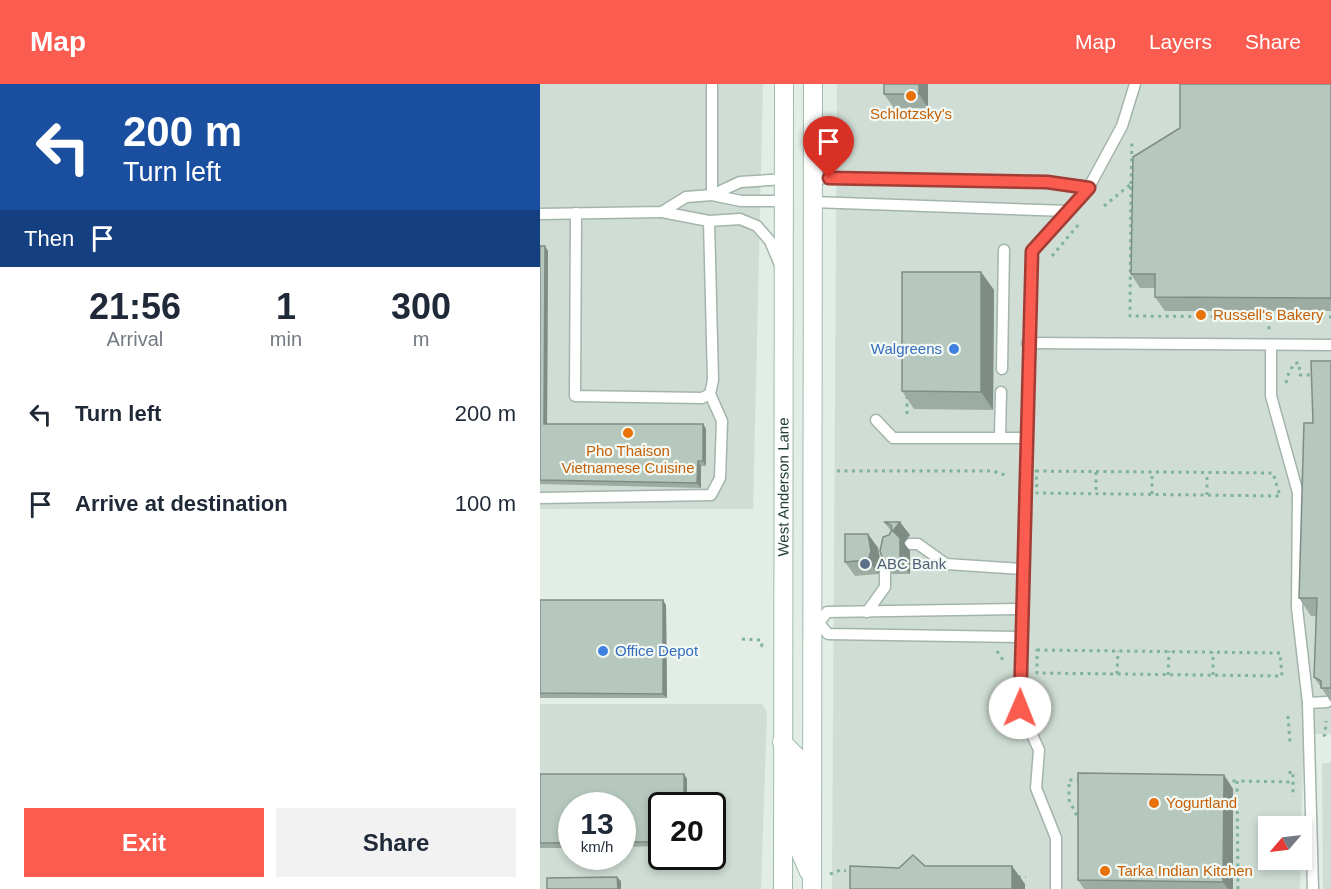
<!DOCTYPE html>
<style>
body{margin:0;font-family:Helvetica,sans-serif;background:#f2f2f3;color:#1f2937;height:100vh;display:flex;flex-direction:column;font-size:22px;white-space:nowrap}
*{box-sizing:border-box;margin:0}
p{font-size:20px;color:#747a83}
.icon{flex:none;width:33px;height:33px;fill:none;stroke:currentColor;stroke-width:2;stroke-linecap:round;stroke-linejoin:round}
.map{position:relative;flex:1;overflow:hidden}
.details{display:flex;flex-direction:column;background:#fff;width:540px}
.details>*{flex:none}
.banner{background:#1a4fa0;color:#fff;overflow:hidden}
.needle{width:39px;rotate:242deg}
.buttons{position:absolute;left:718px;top:732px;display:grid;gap:12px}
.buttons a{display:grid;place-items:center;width:54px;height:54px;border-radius:0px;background:#fff;box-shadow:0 3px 9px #0003;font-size:30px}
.speed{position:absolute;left:18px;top:708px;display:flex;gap:12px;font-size:30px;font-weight:700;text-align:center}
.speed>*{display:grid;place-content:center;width:78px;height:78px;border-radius:50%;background:#fff;box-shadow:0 3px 9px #0003;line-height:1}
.speed small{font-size:15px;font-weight:400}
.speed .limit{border:3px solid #111;border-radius:9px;background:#fff;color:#111}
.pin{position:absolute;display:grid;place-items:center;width:51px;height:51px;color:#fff;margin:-62px -26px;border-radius:50% 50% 50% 0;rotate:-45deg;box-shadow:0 0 6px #0007}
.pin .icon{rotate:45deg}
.me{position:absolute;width:66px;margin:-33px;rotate:1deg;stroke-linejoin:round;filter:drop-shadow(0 0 4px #0008)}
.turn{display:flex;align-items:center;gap:21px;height:126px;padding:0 24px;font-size:27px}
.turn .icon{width:78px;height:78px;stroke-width:2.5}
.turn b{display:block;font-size:42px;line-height:51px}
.then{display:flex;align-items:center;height:57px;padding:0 24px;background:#0003;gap:12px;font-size:22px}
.eta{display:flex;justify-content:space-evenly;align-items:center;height:102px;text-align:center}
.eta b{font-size:36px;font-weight:700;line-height:42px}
.primary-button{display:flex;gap:12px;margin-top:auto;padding:12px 24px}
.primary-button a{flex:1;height:69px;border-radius:0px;background:#fb5c50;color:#fff;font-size:24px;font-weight:700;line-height:69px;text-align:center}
.primary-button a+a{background:#f2f2f3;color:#1f2937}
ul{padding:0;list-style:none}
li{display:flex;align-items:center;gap:18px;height:90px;padding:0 24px}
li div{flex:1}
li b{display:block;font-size:22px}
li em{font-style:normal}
header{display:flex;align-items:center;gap:36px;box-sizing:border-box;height:84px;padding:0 30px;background:#fb5c50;color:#fff}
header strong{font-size:28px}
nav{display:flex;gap:33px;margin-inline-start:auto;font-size:21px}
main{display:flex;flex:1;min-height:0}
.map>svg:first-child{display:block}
</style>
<header>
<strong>Map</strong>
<nav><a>Map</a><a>Layers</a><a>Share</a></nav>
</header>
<main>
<section class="details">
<div class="banner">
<div class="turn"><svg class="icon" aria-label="left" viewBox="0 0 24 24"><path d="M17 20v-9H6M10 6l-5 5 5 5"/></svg><div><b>200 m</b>Turn left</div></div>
<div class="then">Then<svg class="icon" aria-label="arrive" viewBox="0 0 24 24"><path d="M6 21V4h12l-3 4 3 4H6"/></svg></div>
</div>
<div class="eta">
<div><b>21:56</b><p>Arrival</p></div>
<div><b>1</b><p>min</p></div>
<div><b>300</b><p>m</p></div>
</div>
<ul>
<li><svg class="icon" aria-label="left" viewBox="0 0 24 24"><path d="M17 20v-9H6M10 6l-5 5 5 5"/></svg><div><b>Turn left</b></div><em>200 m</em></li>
<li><svg class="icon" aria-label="arrive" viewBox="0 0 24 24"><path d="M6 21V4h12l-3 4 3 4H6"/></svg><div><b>Arrive at destination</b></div><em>100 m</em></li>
</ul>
<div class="primary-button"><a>Exit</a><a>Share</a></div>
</section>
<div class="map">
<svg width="791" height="805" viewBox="0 0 791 805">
<rect width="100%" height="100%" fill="#e1ede5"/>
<g fill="#cfddd4" fill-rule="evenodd">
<path d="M0,0H223L213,425H0Z"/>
<path d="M297,0H791V650H764L761,742H729V776H761L760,805H292Z"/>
<path d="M0,620H222L227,628L221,805H0ZM32,722H82V772H32ZM122,722H172V772H122Z"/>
<path d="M782,679H791V805H783Z"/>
</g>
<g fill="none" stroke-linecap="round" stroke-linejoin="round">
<g stroke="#a3b5ab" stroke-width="13">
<g id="service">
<path d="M272,94L507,98L549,103"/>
<path d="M244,117H201L172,111L200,98L245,95"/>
<path d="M272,118L529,127"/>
<path d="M122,128L169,137L200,135L217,142L230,157L240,181"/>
<path d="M36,129L35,312L162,314L170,310L173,296L169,137"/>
<path d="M0,130L122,128L146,113L172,111V0"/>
<path d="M487,259L791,261"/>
<path d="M731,261V312L758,409L757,524L768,619L773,805"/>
<path d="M462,285L464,166"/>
<path d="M336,336L353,354H485"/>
<path d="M460,354L461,308"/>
<path d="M0,414L171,411L180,394L182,337L170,310"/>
<path d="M370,460H378L406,480L482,485"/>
<path d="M327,528L345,503V487"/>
<path d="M279,539L287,528L482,525"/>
<path d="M279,539L288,550L481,553"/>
<path d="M768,619L787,618"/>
<path d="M516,805V754L496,704L499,666L480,624L492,167L549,103L582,42L595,0"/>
</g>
</g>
<g stroke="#a1bcae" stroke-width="20">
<g id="secondary">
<path d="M242,658L259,675V765L269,788"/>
<path id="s1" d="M243,805L244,0"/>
<path d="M272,805L273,0"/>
</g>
</g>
<g stroke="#7fb399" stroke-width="3" stroke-dasharray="3 4.5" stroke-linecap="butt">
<path d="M591,100L592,56"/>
<path d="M564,122L591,100L590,232L729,233V247"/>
<path d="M512,172L539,140"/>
<path d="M729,233H791"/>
<path d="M746,299L749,288L755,279H759L760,291H774"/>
<path d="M367,312V333"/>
<path d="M297,387H453L465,391"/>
<path d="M496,387L733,389L740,412L497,409Z"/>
<path d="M556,388V410"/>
<path d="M612,410V388"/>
<path d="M667,411V389"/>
<path d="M202,555L221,556L222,562H227"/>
<path d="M497,566L740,569L742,592L497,589Z"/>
<path d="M457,567L463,576"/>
<path d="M577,590L578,567"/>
<path d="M628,591L629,567"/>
<path d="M673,591V568"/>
<path d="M748,632L750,659"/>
<path d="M783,652L785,651L786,637"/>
<path d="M750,687V691L753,690V713"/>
<path d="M685,697H697"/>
<path d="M540,738L529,716V696H541"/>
<path d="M290,790L301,786L306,787"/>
<path d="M478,793H486"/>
<path d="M698,805L697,697L753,698"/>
</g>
<use href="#service" stroke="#fff" stroke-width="10"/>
<use href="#secondary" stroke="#fff" stroke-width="18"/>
</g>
<g fill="#9daca3">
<path d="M344,0H388V24H354L344,10Z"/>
<path d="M791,0V227H625L615,213V204H600L591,190Z"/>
<path d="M0,162L8,167L7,340H163L166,345V382H161V404L0,400Z"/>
<path d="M441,188L454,206L453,326L374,325L362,307Z"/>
<path d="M791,277V618L774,593L776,532H771L759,514L773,339Z"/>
<path d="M344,438L370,451L364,459L370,467V490H352L343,476L349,451L351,447Z"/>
<path d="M328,450L338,464L341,481L338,490L315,492L305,478Z"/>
<path d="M0,516L126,521L127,614H0Z"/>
<path d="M0,690H144L147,695V722H122V762L82,763V722H32V764H0Z"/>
<path d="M684,691L693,705V805H544L538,796Z"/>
</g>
<g fill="#7f8c85">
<path d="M379,0H388V24L379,10Z"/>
<path d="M5,162L8,167L7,345L4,340Z"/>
<path d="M441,188L454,206L453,326L441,308Z"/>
<path d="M163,340L166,345V382L163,377Z"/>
<path d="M158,377L161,382V404L157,399Z"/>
<path d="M360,438L370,451L364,459L370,467V490L360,477L353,447Z"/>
<path d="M328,450L338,464L341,481L338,490L328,476Z"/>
<path d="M123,516L126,521L127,614L123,610Z"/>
<path d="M144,690L147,695V722H144Z"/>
<path d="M684,691L693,705V805H688L683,798Z"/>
<path d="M472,782L485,800V805H472Z"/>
<path d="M77,793L81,797V805H78Z"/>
</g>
<g fill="#b6c8be" stroke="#7f8c85" stroke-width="1.5">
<rect x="344" y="0" width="35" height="10"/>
<path d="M640,0H791V214L615,213V190H591L593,73L640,44Z"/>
<path d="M0,162H5L4,340H163V377H158L157,399L0,396Z"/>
<path d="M362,188H441V308L362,307Z"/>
<path d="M771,277H791V604H781V597L774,593L777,514H759L764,339H773Z"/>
<path d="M344,438H360L353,447L360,454V477L343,476L340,467L343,453L349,451L352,446L351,441Z"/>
<path d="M305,450H328L331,467L328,476L305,478Z"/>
<path d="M0,516H123V610L0,609Z"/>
<path d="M538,689L684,691L683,798L538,796Z"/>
<path d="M0,690H144V722H122V758H82V722H32V759H0Z"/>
<path d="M373,771L385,782H472V805H310V782L359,784Z"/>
<path d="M77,793L78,805H7V794Z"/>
</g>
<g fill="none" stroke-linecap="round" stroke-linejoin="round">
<g stroke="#a33c34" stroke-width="15">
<path id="route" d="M289,94L507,98L549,104L492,167L480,624"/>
</g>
<use href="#route" stroke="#fb5c50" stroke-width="10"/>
</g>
<g fill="#e8710a" stroke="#f2f9f4" stroke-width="2">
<circle cx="371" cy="12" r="6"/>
<circle cx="661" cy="231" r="6"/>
<circle cx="88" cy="349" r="6"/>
<circle cx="614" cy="719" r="6"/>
<circle cx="565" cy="787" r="6"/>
</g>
<g fill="#3f7fe0" stroke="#f2f9f4" stroke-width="2">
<circle cx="414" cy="265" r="6"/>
<circle cx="63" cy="567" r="6"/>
</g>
<circle fill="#5c6f8a" stroke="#f2f9f4" stroke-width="2" cx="325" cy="480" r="6"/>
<g text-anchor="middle" stroke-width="4.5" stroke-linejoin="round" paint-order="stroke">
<g font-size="15" fill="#c56008" stroke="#f2f9f4" text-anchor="start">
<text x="371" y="35" text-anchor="middle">Schlotzsky's</text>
<text x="673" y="236">Russell's Bakery</text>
<text x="88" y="372" text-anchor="middle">Pho Thaison<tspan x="88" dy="17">Vietnamese Cuisine</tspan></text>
<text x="626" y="724">Yogurtland</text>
<text x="577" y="792">Tarka Indian Kitchen</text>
</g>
<g font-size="15" fill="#366cbe" stroke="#f2f9f4" text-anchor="end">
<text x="402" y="270">Walgreens</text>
<text x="75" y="572" text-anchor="start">Office Depot</text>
</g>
<g font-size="15" fill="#203f31" stroke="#f2f9f4">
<text dy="5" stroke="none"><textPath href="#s1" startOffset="402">West Anderson Lane</textPath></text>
</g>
<g font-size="15" fill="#4e5e75" stroke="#f2f9f4" text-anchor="start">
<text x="337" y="485">ABC Bank</text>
</g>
</g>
</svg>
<div class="buttons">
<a><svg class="needle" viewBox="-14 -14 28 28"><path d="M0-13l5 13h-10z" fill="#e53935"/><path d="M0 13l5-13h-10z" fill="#747a83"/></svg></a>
</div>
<div class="speed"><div>13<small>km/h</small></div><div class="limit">20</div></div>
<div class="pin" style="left:289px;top:94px;background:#d93025"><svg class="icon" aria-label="arrive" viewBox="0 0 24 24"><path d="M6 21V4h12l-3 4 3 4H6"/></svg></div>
<svg class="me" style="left:480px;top:624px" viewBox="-20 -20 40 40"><circle r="19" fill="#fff"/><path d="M0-13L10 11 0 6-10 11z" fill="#fb5c50"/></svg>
</div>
</main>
